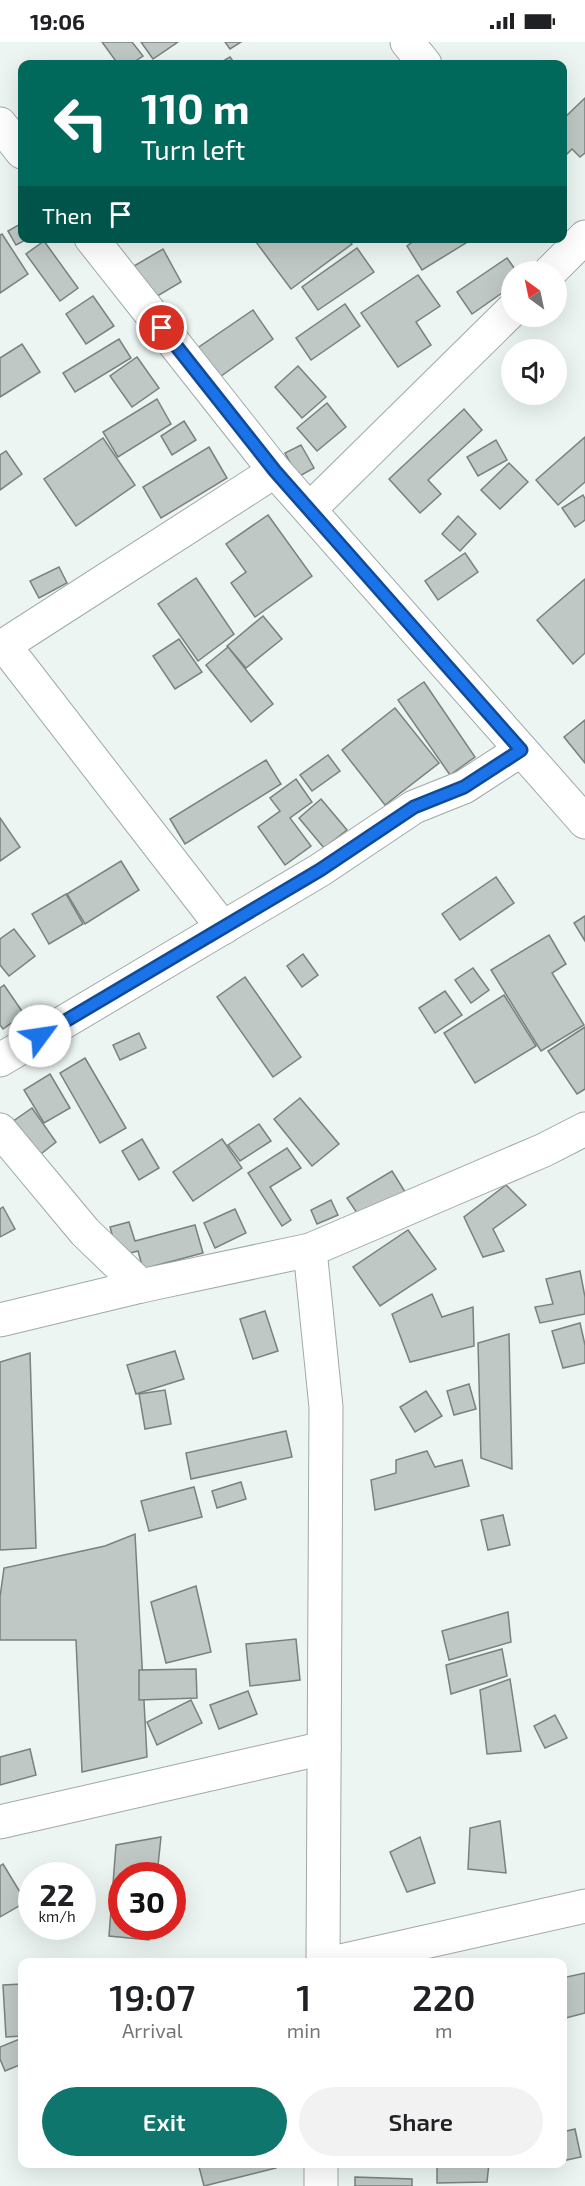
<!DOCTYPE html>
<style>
body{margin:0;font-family:"Exo 2",sans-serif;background:#f2f2f2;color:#202124;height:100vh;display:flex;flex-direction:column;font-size:22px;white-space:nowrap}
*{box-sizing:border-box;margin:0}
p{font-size:20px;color:#757577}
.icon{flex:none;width:33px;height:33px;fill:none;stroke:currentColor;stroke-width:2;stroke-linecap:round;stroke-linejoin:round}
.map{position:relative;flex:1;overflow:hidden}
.details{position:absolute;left:18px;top:1916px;width:549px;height:210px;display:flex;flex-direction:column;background:#fff;border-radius:12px;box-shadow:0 6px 24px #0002}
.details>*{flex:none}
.banner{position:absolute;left:18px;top:18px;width:549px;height:183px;border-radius:12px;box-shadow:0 6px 24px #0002;background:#00695c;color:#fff;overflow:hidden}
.needle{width:39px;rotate:327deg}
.tools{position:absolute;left:501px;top:219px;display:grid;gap:12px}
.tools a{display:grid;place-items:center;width:66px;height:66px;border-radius:50%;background:#fff;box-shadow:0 6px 24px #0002;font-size:30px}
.speed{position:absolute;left:18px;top:1820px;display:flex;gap:12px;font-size:30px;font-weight:700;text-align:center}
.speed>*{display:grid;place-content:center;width:78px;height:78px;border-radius:50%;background:#fff;box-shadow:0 6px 24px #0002;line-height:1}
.speed small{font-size:15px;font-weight:400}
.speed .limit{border:9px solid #d22;background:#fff;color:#111}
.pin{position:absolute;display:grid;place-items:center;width:51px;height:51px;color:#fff;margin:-26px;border:3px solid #fff;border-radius:50%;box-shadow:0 2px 6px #0007}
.me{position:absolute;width:66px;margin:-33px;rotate:59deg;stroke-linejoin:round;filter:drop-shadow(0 0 4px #0008)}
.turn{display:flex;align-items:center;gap:21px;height:126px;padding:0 24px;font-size:27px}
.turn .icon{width:78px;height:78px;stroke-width:2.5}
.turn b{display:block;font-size:42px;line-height:51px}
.then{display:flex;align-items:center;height:57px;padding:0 24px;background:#0003;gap:12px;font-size:22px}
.eta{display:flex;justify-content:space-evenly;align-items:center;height:102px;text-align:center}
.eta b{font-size:36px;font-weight:600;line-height:42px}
.primary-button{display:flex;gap:12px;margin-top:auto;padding:12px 24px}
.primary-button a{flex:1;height:69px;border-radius:36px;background:#0f766e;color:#fff;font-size:24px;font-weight:600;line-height:69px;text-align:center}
.primary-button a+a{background:#f2f2f2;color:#202124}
.status{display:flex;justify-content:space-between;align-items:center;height:42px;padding:0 30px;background:#fff;direction:ltr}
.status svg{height:16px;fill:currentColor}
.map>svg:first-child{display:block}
</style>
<div class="status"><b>19:06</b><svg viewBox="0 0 49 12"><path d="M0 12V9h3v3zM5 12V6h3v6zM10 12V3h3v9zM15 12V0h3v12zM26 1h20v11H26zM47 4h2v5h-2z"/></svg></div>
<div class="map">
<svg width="585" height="2144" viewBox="0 0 585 2144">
<rect width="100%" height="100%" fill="#ecf5f2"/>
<g fill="#bfc8c4" stroke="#7a817e" stroke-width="1.5">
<path d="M102,0H132L143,14L131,22H118Z"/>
<path d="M141,0H178L153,17Z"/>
<path d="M225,0H241L230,7Z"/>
<path d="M230,15L235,22H218Z"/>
<path d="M585,56V111L580,115L572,107L562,117V78Z"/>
<path d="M22,181V196H29L16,203L8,189Z"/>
<path d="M2,192L28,232L0,251V193Z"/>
<path d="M253,196H347L352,202L291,247Z"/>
<path d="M418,196H474L422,228L407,204Z"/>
<path d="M44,199L78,246L60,259L26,212Z"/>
<path d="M357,206L374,230L318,268L302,245Z"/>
<path d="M163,207L181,240L154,256L134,224Z"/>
<path d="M507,216L517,230H512V244L472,272L457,250Z"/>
<path d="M418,233L440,264L416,280L431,303L398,325L361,271Z"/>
<path d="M93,254L114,284L86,302L66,272Z"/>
<path d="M345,262L360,284L311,318L296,296Z"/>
<path d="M253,268L273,297L217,337L196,307Z"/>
<path d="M119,297L131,316L75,350L63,331Z"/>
<path d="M22,302L40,330L0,355V316Z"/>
<path d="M137,315L159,346L132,365L110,334Z"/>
<path d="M298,324L326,355L302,376L275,345Z"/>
<path d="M157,357L171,382L118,415L103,390Z"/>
<path d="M327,361L346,385L317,409L297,386Z"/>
<path d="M464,367L482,388L428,438L441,452L420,471L389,437Z"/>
<path d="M184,379L196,398L172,413L161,394Z"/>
<path d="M585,395V440L558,463L536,438Z"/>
<path d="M103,396L135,443L76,484L44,437Z"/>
<path d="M496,398L507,418L478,434L467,415Z"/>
<path d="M301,403L314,426L298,435L285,411Z"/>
<path d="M209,405L227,436L161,476L143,445Z"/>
<path d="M6,409L22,432L0,448V413Z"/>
<path d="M509,421L528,440L500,467L481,448Z"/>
<path d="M583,453L585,457V478L575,485L562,466Z"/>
<path d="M268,473L312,534L255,575L231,541L246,530L226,502Z"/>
<path d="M458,474L476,492L460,509L442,492Z"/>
<path d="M465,511L478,530L438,558L425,539Z"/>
<path d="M59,525L67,541L39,556L30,539Z"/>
<path d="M196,536L234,592L198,619L158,562Z"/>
<path d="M585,537V611L573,622L537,578Z"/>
<path d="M263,574L282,597L246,626L227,604Z"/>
<path d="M179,597L202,630L175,647L153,614Z"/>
<path d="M228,605L273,662L251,680L206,623Z"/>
<path d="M424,640L475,715L450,733L398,658Z"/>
<path d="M395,666L439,721L385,763L342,708Z"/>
<path d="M585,678V721L564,695Z"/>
<path d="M328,713L340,729L312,749L300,733Z"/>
<path d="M266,718L281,742L185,802L170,777Z"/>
<path d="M296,737L312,760L290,776L311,804L285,823L258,785L280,769L270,756Z"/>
<path d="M321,757L347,788L324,806L299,776Z"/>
<path d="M0,776L20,805L0,819Z"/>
<path d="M121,819L139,848L85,882L67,852Z"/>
<path d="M496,835L514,861L460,898L442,872Z"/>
<path d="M66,852L83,882L49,902L32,872Z"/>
<path d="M585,874V899L574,881Z"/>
<path d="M14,887L35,914L9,934L0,923V897Z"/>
<path d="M549,893L566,922L552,931L584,983L541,1009L491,928Z"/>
<path d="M303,912L318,933L302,945L287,924Z"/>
<path d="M473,926L489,948L471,961L455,938Z"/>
<path d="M245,935L301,1015L273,1035L217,955Z"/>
<path d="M4,943L24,972L3,987L0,983V946Z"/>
<path d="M445,949L462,973L435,991L419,966Z"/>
<path d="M504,953L536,1004L475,1041L444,991Z"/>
<path d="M585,985V1047L577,1052L548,1009Z"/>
<path d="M139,991L146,1006L120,1018L113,1003Z"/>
<path d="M85,1016L126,1086L100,1101L60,1031Z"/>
<path d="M50,1032L70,1066L44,1081L24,1048Z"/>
<path d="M300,1056L339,1102L312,1124L274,1077Z"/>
<path d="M32,1066L56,1100L37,1115L12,1080Z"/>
<path d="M259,1082L271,1099L240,1119L228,1103Z"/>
<path d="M142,1097L159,1126L139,1138L122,1109Z"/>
<path d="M222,1097L242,1126L193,1159L173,1130Z"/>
<path d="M287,1106L301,1126L270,1145L291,1178L282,1184L248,1131Z"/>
<path d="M392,1129L407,1153L363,1180L347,1156Z"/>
<path d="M506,1143L526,1163L493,1187L504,1209L483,1215L464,1175Z"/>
<path d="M331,1158L338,1173L317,1182L311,1168Z"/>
<path d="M3,1165L15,1187L0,1195V1167Z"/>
<path d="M235,1167L246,1191L215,1206L204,1181Z"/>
<path d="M129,1180L135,1199L195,1183L203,1211L143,1227L138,1209L118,1214L110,1185Z"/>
<path d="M408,1188L436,1227L380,1264L353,1225Z"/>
<path d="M580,1229L585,1255V1272L540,1281L535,1265L553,1262L546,1237Z"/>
<path d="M432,1252L442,1275L473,1265L474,1304L410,1320L392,1272Z"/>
<path d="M265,1269L278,1309L253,1317L240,1277Z"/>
<path d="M580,1281L585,1303V1321L563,1326L552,1289Z"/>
<path d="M509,1292L512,1427L481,1416L478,1301Z"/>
<path d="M175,1309L184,1337L136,1352L127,1323Z"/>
<path d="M30,1311L36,1506L0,1508V1320Z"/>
<path d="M469,1342L476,1367L454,1373L447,1349Z"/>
<path d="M165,1348L171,1382L145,1387L139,1352Z"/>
<path d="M426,1349L442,1374L415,1390L400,1365Z"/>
<path d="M286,1389L292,1415L191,1437L186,1411Z"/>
<path d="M427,1409L435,1425L462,1418L469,1444L375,1468L371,1438L396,1431V1418Z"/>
<path d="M241,1440L246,1457L217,1466L212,1449Z"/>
<path d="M194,1445L202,1475L149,1489L141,1459Z"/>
<path d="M503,1473L510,1503L488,1508L481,1478Z"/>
<path d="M135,1492L147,1715L82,1730L76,1598H0V1555L4,1526L105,1504Z"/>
<path d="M196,1544L211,1610L166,1621L151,1560Z"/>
<path d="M508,1570L511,1600L449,1618L442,1589Z"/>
<path d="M296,1597L300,1638L250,1644L246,1602Z"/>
<path d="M502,1607L507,1634L451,1652L446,1623Z"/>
<path d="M196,1627L197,1656L139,1658V1628Z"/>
<path d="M510,1637L521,1709L487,1712L480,1648Z"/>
<path d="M248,1649L257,1672L219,1687L210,1663Z"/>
<path d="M191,1658L202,1681L157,1703L147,1680Z"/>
<path d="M555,1673L567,1696L545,1706L534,1684Z"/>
<path d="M30,1707L36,1733L0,1743V1715Z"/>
<path d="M500,1779L506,1831L468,1827L470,1786Z"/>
<path d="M161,1795L157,1833H122V1884H151L149,1898L109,1894L116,1803Z"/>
<path d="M420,1795L435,1841L407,1850L390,1810Z"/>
<path d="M3,1822L26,1860L0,1875V1824Z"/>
<path d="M585,1931V1971L562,1977V1936Z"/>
<path d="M22,1942V1994L6,1995L3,1943Z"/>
<path d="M22,1996V2022L5,2029L0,2017V2005Z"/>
<path d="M575,2087L581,2115L562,2119V2090Z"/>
<path d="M198,2121H275L276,2126L204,2144Z"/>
<path d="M437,2121H489L487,2140L437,2141Z"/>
<path d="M355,2135L412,2137V2144H355Z"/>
</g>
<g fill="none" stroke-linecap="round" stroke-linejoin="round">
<g stroke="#a0a9a5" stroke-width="35">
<g id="minor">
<path d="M407,0L425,22"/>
<path d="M0,82L22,110"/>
<path d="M91,196L275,429L585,780"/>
<path d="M550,230L585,195"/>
<path d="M310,467L512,268"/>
<path d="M4,603L223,886"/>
<path d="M0,606L275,429"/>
<path d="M0,1018L320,828L414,765L464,745L521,708"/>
<path d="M0,1088L85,1190L141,1244"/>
<path d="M310,1208L326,1365L323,1920"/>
<path d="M0,1278L141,1244L310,1208L544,1108L585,1087"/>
<path d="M0,1780L324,1706"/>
<path d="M336,1920L585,1864"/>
<path d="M321,2144V2121"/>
</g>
</g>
<use href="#minor" stroke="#fff" stroke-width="33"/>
</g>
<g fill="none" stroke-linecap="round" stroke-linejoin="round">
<g stroke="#114b97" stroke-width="15">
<path id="route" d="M40,994L320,828L414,765L464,745L521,708L275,429L162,286"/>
</g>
<use href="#route" stroke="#1a73e8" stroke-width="10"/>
</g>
</svg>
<div class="tools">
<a><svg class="needle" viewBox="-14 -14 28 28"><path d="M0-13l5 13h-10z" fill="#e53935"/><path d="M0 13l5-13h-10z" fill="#757577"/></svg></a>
<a><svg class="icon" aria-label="sound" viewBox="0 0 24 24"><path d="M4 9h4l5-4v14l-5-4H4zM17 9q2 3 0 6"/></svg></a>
</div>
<div class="speed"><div>22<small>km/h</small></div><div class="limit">30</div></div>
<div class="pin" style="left:162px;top:286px;background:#d93025"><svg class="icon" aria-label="arrive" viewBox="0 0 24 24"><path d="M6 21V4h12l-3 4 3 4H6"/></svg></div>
<svg class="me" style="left:40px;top:994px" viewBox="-20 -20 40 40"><circle r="19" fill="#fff"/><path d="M0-13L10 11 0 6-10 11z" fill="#1a73e8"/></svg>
<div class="banner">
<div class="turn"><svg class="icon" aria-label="left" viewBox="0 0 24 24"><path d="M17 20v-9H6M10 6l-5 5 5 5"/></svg><div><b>110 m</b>Turn left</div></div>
<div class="then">Then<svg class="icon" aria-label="arrive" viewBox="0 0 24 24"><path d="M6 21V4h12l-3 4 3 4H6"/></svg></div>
</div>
<section class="details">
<div class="eta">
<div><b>19:07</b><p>Arrival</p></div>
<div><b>1</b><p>min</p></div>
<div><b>220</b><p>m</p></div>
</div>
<div class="primary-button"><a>Exit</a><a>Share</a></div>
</section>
</div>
